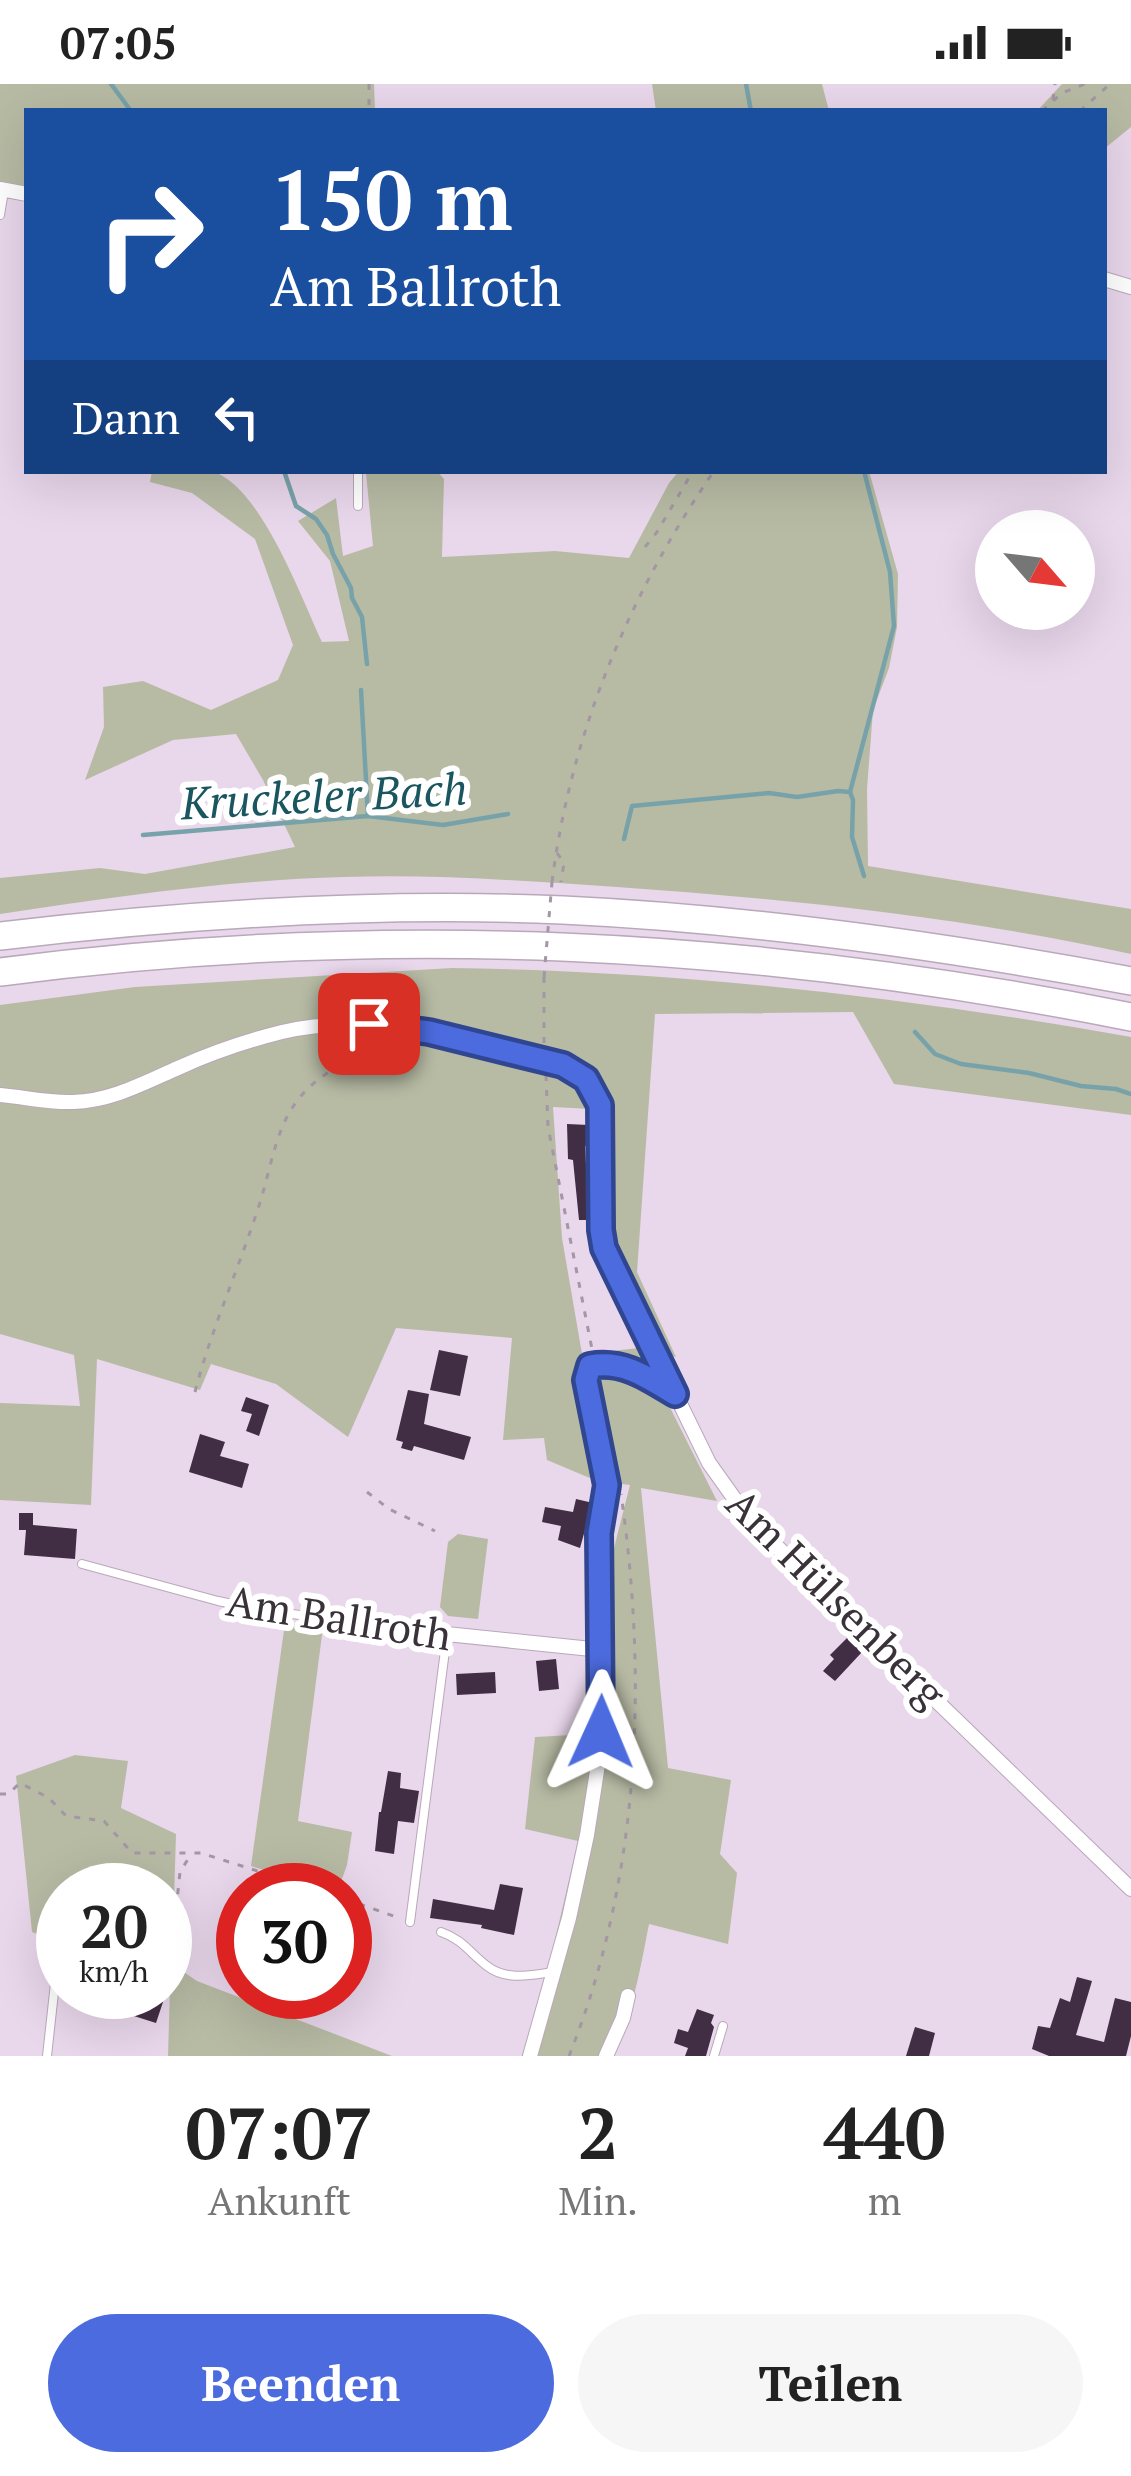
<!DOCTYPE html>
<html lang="de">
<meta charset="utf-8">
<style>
body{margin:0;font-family:"PT Serif",serif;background:#f6f6f6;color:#222;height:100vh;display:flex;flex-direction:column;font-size:45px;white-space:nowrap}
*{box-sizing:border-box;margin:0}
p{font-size:39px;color:#767676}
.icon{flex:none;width:66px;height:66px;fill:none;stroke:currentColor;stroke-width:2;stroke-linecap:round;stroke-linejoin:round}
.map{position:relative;height:1972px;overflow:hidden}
.panel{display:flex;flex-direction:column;background:#fff;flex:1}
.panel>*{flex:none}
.banner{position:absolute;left:24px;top:24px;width:1083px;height:366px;border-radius:0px;box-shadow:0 12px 48px #0002;background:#1a4fa0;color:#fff;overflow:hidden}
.needle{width:78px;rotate:118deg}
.controls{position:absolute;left:975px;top:426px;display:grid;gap:24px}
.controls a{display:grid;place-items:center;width:120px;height:120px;border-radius:50%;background:#fff;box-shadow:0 12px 48px #0002;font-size:60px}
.speed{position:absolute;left:36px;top:1779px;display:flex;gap:24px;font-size:60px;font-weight:700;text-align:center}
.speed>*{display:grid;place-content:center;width:156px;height:156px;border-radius:50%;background:#fff;box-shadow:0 12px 48px #0002;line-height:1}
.speed small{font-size:30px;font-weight:400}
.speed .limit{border:18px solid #d22;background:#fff;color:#111}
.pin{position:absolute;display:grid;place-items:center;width:102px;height:102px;color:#fff;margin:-51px;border-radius:24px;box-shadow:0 6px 18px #0006}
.me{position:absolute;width:132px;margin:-66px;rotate:1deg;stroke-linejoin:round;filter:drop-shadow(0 0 9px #0008)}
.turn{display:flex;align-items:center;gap:42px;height:252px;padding:0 48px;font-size:54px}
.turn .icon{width:156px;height:156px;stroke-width:2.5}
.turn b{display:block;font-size:84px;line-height:102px}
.then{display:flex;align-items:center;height:114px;padding:0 48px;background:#0003;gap:24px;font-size:45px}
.eta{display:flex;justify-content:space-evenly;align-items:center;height:204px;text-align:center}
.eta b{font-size:72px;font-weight:800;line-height:84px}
.cta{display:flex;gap:24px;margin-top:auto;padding:24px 48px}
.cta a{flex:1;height:138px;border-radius:72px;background:#4c6bdf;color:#fff;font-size:48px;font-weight:800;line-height:138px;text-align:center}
.cta a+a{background:#f6f6f6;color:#222}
.status{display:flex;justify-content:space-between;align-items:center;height:84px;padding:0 60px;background:#fff;direction:ltr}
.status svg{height:33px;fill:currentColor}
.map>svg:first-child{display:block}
</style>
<div class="status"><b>07:05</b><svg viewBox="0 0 49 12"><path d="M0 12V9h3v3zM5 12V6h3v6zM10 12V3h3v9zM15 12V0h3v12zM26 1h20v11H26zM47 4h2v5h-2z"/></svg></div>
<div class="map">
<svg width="1131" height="1972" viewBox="0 0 1131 1972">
<rect width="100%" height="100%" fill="#e9d7eb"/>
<g fill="#b7bba4">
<path d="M0,0H374L375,27H27V103L0,99Z"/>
<path d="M652,0H822L829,27H656Z"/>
<path d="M1062,0H1131V43L1104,65V27H1037Z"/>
<path d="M152,387C170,387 192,384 210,387C259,397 302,516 322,558L349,557L330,477L298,437L336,414L343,472L373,462L366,389L369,387H437L444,395L442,473L555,467L629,474L669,399L679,387H869L898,490L897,543L889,584L873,626L867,705L868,782L1131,825V870C962,833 789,815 617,803C526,797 435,790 344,793C229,796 114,813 0,830V794L100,784L145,790L295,763L263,696L236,650L173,656L85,696L104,643L103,603L143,597L211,626L278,596L293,561L255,455L192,409L150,398Z"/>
<path d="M452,884C680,887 906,913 1131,953V1031L894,1000L853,928L655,930L637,1188L676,1273L662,1269L608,1163L609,1026L553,1023L562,1154L582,1270L640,1264L717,1417L641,1404L668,1684L731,1696L720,1770L737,1789L728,1860L649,1840C640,1886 633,1929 612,1972H522L545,1899L578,1757L525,1745L535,1653L610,1649V1521L614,1464L630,1401L597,1397L547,1376L544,1354L503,1356L512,1254L396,1244L348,1353L276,1300L211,1280L200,1306L97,1275L91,1421L0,1416V1319L80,1322L74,1271L0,1250V921L135,903Z"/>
<path d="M458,1450L488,1455L478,1535L448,1532L440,1523L448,1458Z"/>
<path d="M285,1539L323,1543L298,1737L352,1748L347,1781L338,1806H329L251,1782Z"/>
<path d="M75,1671L128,1677L121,1724L176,1750L172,1880L197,1897L392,1972H168L170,1902L165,1900V1806H63V1860L32,1848L16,1692Z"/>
</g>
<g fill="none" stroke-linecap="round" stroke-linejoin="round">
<g stroke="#78a2aa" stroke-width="4.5">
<path d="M111,0L131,27"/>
<path d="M746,0L751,27"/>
<path d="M284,387L296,422L316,435L327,451L333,470L351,504L352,514L362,533L367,580"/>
<path d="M361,606L368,732"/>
<path d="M850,708L894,542L890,488L864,387"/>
<path d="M143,751L368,732L443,741L508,730"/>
<path d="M624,755L632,722L769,709L797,713L838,707L850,708L853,716L852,753L864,792"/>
<path d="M915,948L935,970L961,980L1029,989L1081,1002L1116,1005L1131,1010"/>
</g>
</g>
<g fill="#422e44">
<path d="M567,1040L589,1041V1062H585L589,1136H579L573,1076L568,1075Z"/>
<path d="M439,1266L468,1272L460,1312L430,1306Z"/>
<path d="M408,1306L429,1310L424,1340L471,1353L464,1376L414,1362L412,1367L401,1364L403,1358L396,1356Z"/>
<path d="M246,1313L269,1321L259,1352L246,1347L252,1330L241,1327Z"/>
<path d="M200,1350L225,1358L220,1372L249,1380L242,1404L189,1388Z"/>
<path d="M576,1415L593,1419L588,1447L585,1446L580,1464L558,1456L561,1442L542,1438L545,1423L573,1428Z"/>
<path d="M19,1429H33V1441L77,1445L75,1475L24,1471L26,1446H19Z"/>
<path d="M848,1553L863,1567L835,1597L823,1587L834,1575L830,1571Z"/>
<path d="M556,1575L559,1605L539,1607L536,1577Z"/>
<path d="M495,1588L496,1609L457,1611L456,1590Z"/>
<path d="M388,1687L401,1689L400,1704L419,1707L414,1739L398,1737L394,1770L375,1767L379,1728H381Z"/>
<path d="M500,1800L523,1804L514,1851L481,1844L482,1841L430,1834L433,1815L494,1826Z"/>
<path d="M1077,1893L1092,1897L1076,1951L1104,1958L1115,1914L1131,1918V1952L1126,1972H1049L1032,1965L1038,1942L1050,1944L1060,1914L1070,1918Z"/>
<path d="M142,1908L164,1915L156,1939L134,1932Z"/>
<path d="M697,1925L714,1931L711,1939L714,1943L706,1972H685L688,1964L674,1959L678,1945L688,1948Z"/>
<path d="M915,1943L935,1949L929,1972H906Z"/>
</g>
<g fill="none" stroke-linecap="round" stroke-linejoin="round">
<g stroke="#b9a8ba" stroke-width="10">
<g id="lane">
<path d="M0,131L4,107"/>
<path d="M358,422V387"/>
<path d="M82,1480L218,1517L262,1526L427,1548"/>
<path d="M410,1838L447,1551"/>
<path d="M441,1848C462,1855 470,1869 487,1882C506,1897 531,1891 553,1888"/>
<path d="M47,1972L57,1881"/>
<path d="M714,1972L723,1942"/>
</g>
</g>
<g stroke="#b9a8ba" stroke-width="16">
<g id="street">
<path d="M0,105L27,110"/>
<path d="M1104,195L1131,203"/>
<path d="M572,984L586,995L600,1021V1146L604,1164L709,1379L746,1431L768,1454L1131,1805"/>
<path d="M0,1011C24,1013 49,1019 73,1018C111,1017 144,999 178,984C211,969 246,957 282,948C363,929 439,951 518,970"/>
<path d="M427,1548L601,1566"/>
<path d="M530,1972L569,1834L587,1751L599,1674L603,1621L599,1449L607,1401L586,1296L590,1281L617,1280L675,1309"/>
<path d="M606,1972L623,1934L628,1912"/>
</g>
</g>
<g stroke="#b9a8ba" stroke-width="30">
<g id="highway">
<path d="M0,852C187,830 375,818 563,826C753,835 944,862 1131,897"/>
<path d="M0,888C385,838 751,857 1131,933"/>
</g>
</g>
<g stroke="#a496a5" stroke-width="3" stroke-dasharray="6 9" stroke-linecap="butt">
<path d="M369,0V27"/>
<path d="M1053,16L1055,0"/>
<path d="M1042,27L1062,9L1085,0"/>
<path d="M1080,27L1110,0"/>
<path d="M645,463L657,448L693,387"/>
<path d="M557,769L564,779L561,798"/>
<path d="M552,798C571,649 629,510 714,387"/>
<path d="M544,893V964"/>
<path d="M546,991L548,1043L592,1265"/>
<path d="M195,1308C212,1242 241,1180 261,1115C272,1080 276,1041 301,1012C323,986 356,973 387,960"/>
<path d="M367,1408L389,1425L435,1447"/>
<path d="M0,1710H8L20,1699L49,1714L66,1732L104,1737L132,1769H201L317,1806"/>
<path d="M345,1815L399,1834"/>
<path d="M165,1898L169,1894L180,1788L190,1772L193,1771"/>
<path d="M569,1972C640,1795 648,1597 621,1410"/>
</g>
<use href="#lane" stroke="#fff" stroke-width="8"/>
<use href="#street" stroke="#fff" stroke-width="14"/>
<use href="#highway" stroke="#fff" stroke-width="27"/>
<g stroke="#b9a8ba" stroke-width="16" stroke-linecap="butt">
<path id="street-bridge" d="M518,970L572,984"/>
</g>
<path stroke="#a496a5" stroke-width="3" stroke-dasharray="6 9" stroke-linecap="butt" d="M544,893L552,798"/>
<use href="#street-bridge" stroke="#fff" stroke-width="14"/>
</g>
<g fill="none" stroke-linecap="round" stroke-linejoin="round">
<g stroke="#314691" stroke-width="30">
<path id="route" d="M369,940L429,948L563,981L586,995L600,1021L601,1146L604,1164L675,1310C647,1293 623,1276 590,1282L586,1296L607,1401L599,1449L601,1648"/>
</g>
<use href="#route" stroke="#4c6bdf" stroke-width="21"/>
</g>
<g text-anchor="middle" stroke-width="12" stroke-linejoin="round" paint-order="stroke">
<g font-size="42" fill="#393239" stroke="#fff">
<text transform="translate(836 1514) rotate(45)" y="15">Am Hülsenberg</text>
<text transform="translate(339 1534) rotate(9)" y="15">Am Ballroth</text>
</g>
<g font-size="45" font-style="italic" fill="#1a565f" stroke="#fff">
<text transform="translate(324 712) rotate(-3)" y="16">Kruckeler Bach</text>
</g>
</g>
</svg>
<div class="controls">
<a><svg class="needle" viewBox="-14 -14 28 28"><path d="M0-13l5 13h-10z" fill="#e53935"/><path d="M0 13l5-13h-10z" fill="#767676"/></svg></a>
</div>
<div class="speed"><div>20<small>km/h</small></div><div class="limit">30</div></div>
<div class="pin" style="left:369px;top:940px;background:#d93025"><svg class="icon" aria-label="arrive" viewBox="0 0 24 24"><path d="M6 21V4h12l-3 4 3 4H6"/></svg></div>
<svg class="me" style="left:601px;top:1648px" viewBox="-20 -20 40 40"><path d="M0-17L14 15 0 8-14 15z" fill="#4c6bdf" stroke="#fff" stroke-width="4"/></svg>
<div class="banner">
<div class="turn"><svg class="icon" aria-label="right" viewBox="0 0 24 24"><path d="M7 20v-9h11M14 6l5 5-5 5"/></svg><div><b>150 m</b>Am Ballroth</div></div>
<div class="then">Dann<svg class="icon" aria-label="left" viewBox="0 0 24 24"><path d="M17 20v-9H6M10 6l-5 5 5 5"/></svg></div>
</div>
</div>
<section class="panel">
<div class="eta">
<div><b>07:07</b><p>Ankunft</p></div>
<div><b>2</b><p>Min.</p></div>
<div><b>440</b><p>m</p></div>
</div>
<div class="cta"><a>Beenden</a><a>Teilen</a></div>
</section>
